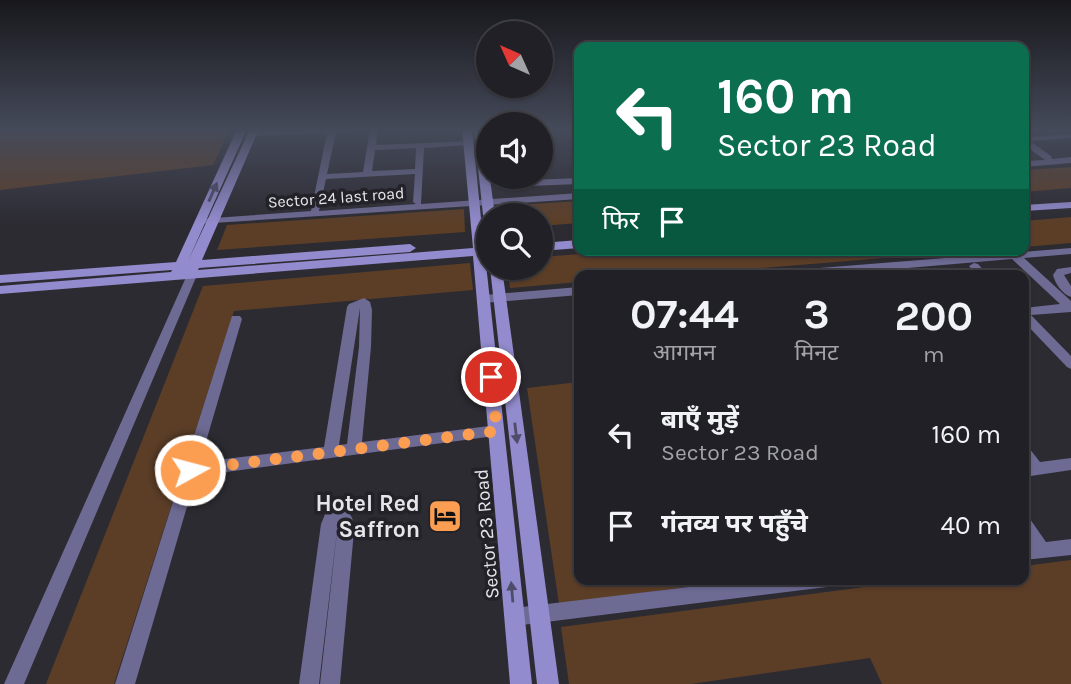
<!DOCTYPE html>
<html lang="hi">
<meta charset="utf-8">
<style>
body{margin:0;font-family:Karla,"Noto Sans Devanagari",sans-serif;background:#2d2d32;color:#f1f3f6;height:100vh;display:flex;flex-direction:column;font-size:26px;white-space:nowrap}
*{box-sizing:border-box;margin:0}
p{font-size:23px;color:#a2a3a7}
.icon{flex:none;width:38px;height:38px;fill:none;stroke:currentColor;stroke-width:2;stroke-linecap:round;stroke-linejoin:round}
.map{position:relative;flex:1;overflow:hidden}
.sheet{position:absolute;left:574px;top:270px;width:455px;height:315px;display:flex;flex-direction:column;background:#212026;border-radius:14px;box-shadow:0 2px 5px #0004,0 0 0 2px #3e3e43}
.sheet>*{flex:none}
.top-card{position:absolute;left:574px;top:42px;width:455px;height:214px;border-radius:14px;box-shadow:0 2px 5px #0004,0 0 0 2px #3e3e43;background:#0b6e4f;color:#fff;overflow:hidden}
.needle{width:46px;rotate:315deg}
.tools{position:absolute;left:476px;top:21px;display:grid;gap:14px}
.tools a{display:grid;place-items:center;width:77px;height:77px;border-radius:50%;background:#212026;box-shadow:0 2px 5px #0004,0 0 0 2px #3e3e43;font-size:35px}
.pin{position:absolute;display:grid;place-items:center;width:60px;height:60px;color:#fff;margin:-30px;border:4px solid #fff;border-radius:50%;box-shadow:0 2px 7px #0007}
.me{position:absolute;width:77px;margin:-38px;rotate:83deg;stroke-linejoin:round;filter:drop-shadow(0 0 5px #0008)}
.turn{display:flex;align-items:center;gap:24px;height:147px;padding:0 28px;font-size:32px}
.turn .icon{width:91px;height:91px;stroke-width:2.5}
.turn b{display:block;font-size:49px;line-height:60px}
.then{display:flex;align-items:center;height:66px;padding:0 28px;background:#0003;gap:14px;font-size:26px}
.eta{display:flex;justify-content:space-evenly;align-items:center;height:119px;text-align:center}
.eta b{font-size:42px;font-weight:700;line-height:49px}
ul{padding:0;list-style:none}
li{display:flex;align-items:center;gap:21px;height:91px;padding:0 28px}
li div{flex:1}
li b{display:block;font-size:26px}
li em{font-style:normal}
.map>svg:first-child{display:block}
</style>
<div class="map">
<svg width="1071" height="684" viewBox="0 0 1071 684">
<rect width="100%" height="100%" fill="#2c2b32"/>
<g fill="#5c3e27">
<path d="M0,129H230L213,165L0,190Z"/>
<path d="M1071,167V188L1024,192V170Z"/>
<path d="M579,201V223L541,226V215H502L501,206Z"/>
<path d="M464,209L465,232L217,250L227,225Z"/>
<path d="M1071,217V243L1024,247V221Z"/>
<path d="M633,250H983L675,275H579V282L510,288L507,268H541V257Z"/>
<path d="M470,263L473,290L234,311L114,684H46L203,286Z"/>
<path d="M579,382V579H746L559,604L527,388Z"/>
<path d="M1071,560V684H882L870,658L691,684H569L561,627L925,579H1024V566Z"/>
</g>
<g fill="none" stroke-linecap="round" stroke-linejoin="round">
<g fill="#6d6a93" fill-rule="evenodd">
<path d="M313,129H358L354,131L336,132L327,174L363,172L370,129H378L376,145L471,141V145H468L424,148L421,204L579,193V199L197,224L195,222L200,219L311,211L327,133L251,136L247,134L251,132ZM416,148L415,169L372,171L375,150ZM415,174L413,202L416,204L319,211L326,179Z"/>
<path d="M482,129H488V145L484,143Z"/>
<path d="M1071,134V138L1030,141L1051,156L1052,159L1071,157V163L1024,167V161L1045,160L1024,145V137Z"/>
<path d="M489,177H498L504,181L579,178V184L502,187Z"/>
<path d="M1071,248V254L1024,258L1071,301V312L1031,315L1071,356V369L1067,367L1024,322V308L1060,304L1012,259L827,275H777L782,271Z"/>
<path d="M974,263L978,264L988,275H976L969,266Z"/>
<path d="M1071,267V273L1064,275L1071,286V297C1062,294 1055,283 1053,275L1057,269Z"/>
<path d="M192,271L197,275L24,684H4L187,275Z"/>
<path d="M579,287V295L484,303L478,299L484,295Z"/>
<path d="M364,298L370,302L372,310L371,347L362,442L497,425L502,427L504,431L502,435L196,476L135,684H115L232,316H240L242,319L200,462L324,447L347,307L349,304ZM360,308L359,347L347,444L339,445Z"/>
<path d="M1024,446L1029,448L1040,462L1071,458V470L1024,477Z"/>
<path d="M341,508C352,512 354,520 354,531L340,684H320L338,523L319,684H299L321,524L326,512Z"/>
<path d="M1024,517L1030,519L1046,542L1071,539V555L1024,560V544H1028L1024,537Z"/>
<path d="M755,579H835L833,585L827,587L514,626L508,623L505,617L508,611L514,608Z"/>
</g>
<g fill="#928bcd" fill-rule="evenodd">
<path d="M237,129H247L188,261L250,129H259L202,260L410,244L416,248L410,252L199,268L198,270L473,248L462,129H472L484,248H488V254L485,255L532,684H510L473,256L0,294V286L171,272L172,270L0,283V275L176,262Z"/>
<path d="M474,129H483L495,215H488V218L483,215Z"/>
<path d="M1071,202V208L1024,211V205Z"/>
<path d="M579,240V248L541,251V243Z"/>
<path d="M490,268H502L559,684H537Z"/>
</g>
</g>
<defs><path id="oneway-solid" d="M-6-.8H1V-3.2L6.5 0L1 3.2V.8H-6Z" transform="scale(1.75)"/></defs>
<g fill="#4f4c6a">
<use href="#oneway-solid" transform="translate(213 192) rotate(-66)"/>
<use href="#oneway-solid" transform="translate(516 433) rotate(83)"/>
<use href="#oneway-solid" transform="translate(512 592) rotate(-95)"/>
</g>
<linearGradient id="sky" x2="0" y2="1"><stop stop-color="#18181c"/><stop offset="0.58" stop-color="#454a5a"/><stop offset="1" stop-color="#454a5a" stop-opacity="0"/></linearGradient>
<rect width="1071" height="224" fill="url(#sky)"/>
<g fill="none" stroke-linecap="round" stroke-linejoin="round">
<path stroke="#fc9e52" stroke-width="12" stroke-dasharray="0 21.6" d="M190,470L497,431L491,377"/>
</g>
<defs>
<g id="hotel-square" transform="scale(1.75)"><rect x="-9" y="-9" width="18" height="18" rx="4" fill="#fc9e52" stroke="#222228"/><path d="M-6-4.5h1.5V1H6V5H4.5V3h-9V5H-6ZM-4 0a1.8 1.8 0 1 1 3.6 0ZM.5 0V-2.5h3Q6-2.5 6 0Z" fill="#111"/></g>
</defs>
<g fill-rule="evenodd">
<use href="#hotel-square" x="445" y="516"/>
</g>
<g text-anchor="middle" stroke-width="7" stroke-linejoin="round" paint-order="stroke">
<g font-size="16" fill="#e6e6ea" stroke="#222228">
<text transform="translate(336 197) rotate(-4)" y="6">Sector 24 last road</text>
</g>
<g font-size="19" fill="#e6e6ea" stroke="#222228">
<text transform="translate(486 534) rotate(-95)" y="7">Sector 23 Road</text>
</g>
<g font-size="23" font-weight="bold" fill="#e6e6ea" stroke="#222228" text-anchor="end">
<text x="420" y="511">Hotel Red<tspan x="420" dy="26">Saffron</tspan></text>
</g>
</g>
</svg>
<div class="tools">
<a><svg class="needle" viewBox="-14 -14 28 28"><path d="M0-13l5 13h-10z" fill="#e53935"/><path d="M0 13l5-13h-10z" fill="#a2a3a7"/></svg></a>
<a><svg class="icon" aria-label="sound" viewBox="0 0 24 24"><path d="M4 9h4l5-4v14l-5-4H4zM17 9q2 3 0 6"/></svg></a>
<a><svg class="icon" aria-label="search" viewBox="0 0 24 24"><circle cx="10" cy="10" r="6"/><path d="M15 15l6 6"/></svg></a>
</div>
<div class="pin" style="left:491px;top:377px;background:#d93025"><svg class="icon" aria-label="arrive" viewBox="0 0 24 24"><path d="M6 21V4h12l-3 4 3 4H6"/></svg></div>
<svg class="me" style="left:190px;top:470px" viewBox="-20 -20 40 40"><circle r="17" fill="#fc9e52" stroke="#fff" stroke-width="3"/><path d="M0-11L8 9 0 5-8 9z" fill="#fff"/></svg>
<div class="top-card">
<div class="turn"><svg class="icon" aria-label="left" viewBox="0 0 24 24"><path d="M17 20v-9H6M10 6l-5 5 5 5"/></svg><div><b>160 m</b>Sector 23 Road</div></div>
<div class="then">फिर<svg class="icon" aria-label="arrive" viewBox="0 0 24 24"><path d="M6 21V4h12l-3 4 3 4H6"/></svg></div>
</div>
<section class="sheet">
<div class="eta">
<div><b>07:44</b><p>आगमन</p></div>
<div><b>3</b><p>मिनट</p></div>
<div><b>200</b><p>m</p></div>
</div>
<ul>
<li><svg class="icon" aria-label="left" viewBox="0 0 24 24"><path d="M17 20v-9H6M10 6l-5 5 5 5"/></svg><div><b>बाएँ मुड़ें</b><p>Sector 23 Road</p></div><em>160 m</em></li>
<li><svg class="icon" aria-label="arrive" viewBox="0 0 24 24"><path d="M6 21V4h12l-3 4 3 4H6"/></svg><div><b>गंतव्य पर पहुँचे</b></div><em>40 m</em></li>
</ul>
</section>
</div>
